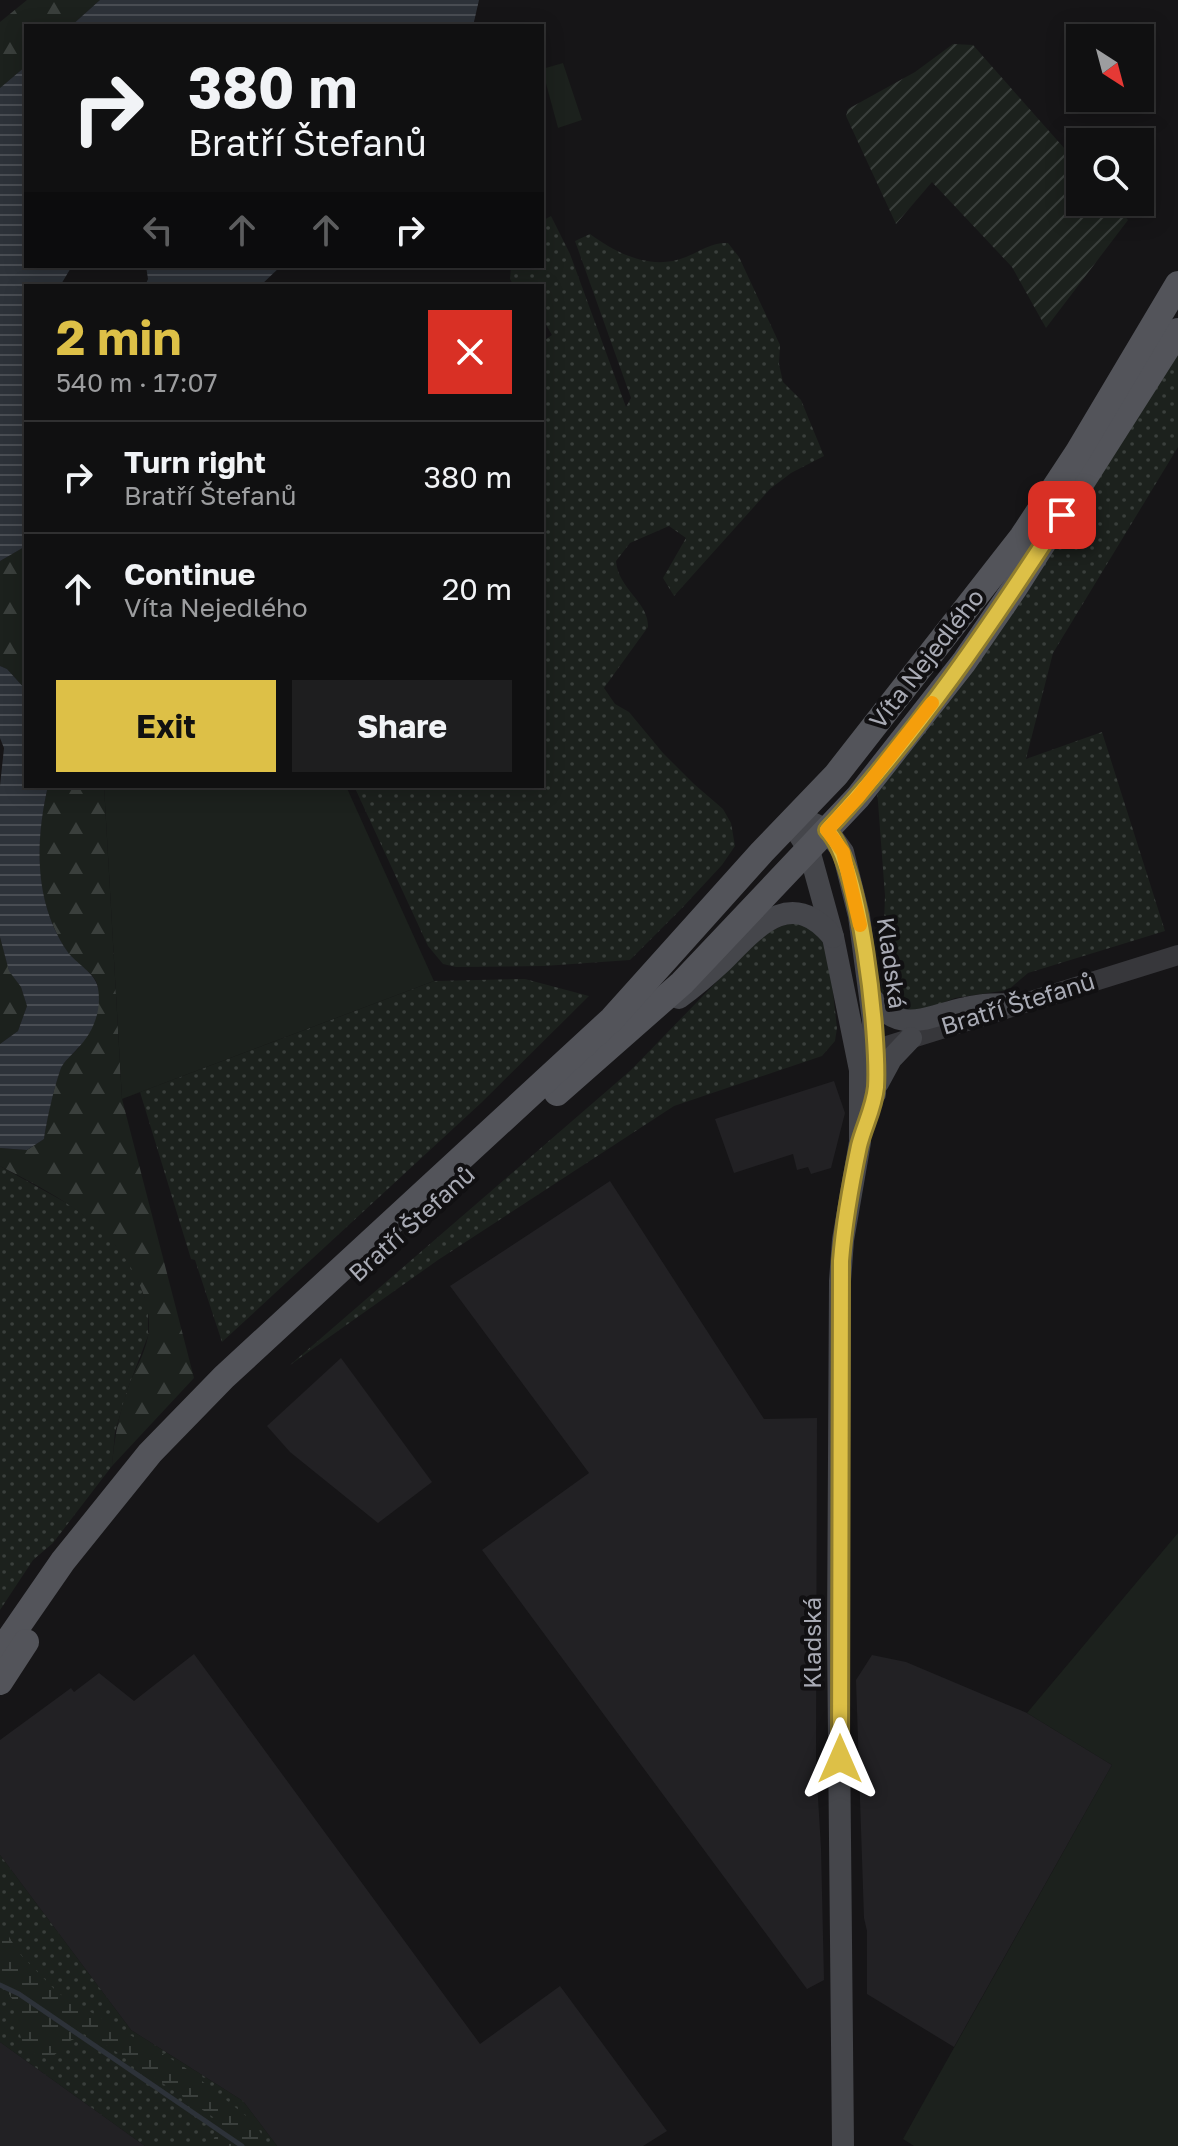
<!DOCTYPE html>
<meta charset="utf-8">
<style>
body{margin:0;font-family:"Golos Text",sans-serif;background:#1e1e1f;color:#f1f3f6;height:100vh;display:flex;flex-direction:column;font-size:30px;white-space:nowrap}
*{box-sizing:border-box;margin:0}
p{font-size:26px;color:#9c9d9f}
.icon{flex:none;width:44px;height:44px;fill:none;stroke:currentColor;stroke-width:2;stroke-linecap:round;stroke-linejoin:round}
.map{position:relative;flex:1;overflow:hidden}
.panel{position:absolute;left:24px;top:284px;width:520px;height:504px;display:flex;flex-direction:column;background:#101011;border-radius:0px;box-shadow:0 4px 20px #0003,0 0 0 2px #303031}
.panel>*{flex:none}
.banner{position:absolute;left:24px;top:24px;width:520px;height:244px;border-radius:0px;box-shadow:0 4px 20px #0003,0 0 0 2px #303031;background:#101011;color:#f1f3f6;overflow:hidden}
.needle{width:52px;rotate:144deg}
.controls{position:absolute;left:1066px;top:24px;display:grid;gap:16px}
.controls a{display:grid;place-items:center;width:88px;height:88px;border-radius:0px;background:#101011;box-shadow:0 4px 20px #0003,0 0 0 2px #303031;font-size:40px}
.pin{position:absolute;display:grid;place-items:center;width:68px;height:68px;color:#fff;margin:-34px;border-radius:16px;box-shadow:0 4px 12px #0006}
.me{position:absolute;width:88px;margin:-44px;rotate:0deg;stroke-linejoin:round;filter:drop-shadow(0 0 6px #0008)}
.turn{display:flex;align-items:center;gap:28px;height:168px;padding:0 32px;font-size:36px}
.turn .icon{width:104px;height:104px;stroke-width:2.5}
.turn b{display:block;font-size:56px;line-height:68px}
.lanes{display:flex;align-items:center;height:76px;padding:0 32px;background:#0003;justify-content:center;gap:40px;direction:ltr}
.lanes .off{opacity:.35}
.round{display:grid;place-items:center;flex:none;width:84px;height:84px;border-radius:0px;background:#1e1e1f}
.headline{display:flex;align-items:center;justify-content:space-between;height:136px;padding:0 32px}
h1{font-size:48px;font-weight:700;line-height:60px;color:#ddc047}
.cta{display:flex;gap:16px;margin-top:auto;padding:16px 32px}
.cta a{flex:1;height:92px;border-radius:0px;background:#ddc047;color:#111;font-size:32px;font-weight:700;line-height:92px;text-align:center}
.cta a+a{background:#1e1e1f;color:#f1f3f6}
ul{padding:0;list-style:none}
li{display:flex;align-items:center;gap:24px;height:112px;padding:0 32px;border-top:2px solid #303031}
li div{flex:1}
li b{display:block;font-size:30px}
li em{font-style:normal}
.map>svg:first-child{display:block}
</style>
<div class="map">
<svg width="1178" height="2146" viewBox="0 0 1178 2146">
<defs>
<pattern id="grass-dots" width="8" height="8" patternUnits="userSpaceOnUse" patternTransform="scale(2)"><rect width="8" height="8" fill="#1c211d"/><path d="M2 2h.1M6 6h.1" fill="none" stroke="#3a3f3c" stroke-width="1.8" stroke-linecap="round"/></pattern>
<pattern id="forest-firs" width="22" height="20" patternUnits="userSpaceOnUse" patternTransform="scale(2)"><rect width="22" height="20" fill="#1c211d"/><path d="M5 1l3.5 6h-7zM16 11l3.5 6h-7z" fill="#3a3f3c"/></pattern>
<pattern id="wetland-marsh" width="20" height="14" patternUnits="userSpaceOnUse" patternTransform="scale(2)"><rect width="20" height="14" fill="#1c211d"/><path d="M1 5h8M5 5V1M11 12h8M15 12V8" fill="none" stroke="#3a3f3c"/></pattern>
<pattern id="garden-furrows" width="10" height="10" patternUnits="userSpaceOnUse" patternTransform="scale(2)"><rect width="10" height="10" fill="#1c211d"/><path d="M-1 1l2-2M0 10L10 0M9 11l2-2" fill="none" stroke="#3a3f3c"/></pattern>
<pattern id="water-rules" width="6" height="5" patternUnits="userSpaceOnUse" patternTransform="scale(2)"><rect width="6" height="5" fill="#2d3239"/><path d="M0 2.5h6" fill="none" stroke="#494d53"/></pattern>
</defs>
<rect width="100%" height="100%" fill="#161517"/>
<g fill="#222124">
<path d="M834,1081L845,1113L831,1168L811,1174L808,1167L797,1170L793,1154L734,1173L715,1119Z"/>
<path d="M610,1181L764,1419L817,1418L816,1764L821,1848L824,1980L807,1989L482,1550L589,1473L450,1286Z"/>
<path d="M341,1358L432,1482L378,1523L290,1452L267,1426Z"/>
<path d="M194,1654L480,2044L560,1986L667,2131L643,2146H277L243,2101L131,2030L0,1855V1740L71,1688L74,1692L99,1673L134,1701Z"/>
<path d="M872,1655L906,1662L1027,1713L1112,1765L954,2047L867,1994V1931L864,1918L856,1680Z"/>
<path d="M0,2042L145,2146H0Z"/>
</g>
<g fill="url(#grass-dots)">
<path d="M551,216L570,254L626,407L631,398L575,241L590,234C617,254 652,271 686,257C700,251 712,242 728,243L739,257L780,345L779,364L783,382L801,400L824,456L791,473L770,489L674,596L663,578L686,538L669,526L630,543L616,561C618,589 649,602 648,627L604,688L615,704L629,712L663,753L694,784L723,809L731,823L735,846L722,865L683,907L630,960L544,966L456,967L443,964L428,946L354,786H542V342L552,335L542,318V286H514L510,279L511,266H542V221Z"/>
<path d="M1178,343V447L1053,653L1026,759L1102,732L1165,931L1028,973L1008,990L955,998L907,1017L881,1002L885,896L877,789Z"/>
<path d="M792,922L809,925L828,948L837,1028L835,1041L822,1056L674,1106L438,1260L290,1365L631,1070L763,934Z"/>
<path d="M525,979L589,996L481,1103L222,1342L195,1260L191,1259L140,1092L434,981Z"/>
<path d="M0,1166L70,1205L102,1229L132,1265L148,1306V1336L128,1388L115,1432L112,1466L53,1543L33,1560L0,1610Z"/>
<path d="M0,1855L131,2030L243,2101L277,2146H145L0,2042Z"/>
</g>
<g fill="url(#forest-firs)">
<path d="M27,0H100L71,26H26V66L0,88V22Z"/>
<path d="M26,546V690L7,669L0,666V561Z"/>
<path d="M48,786H104L122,1099L194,1378L112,1466C114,1439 119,1414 128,1388C134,1371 145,1354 148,1336C151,1320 147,1303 141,1288C116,1226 57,1195 0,1166V1148L27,1150L44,1139C47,1117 53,1089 61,1068C65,1059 75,1053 81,1045C86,1039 99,995 98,987C96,973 78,966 70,956C34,904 34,846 48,786Z"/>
<path d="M0,937L9,970L21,987L27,1006L18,1031L0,1044Z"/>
</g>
<path fill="url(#wetland-marsh)" d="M0,1922L19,1953L58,1993L183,2066L255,2123L268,2146H210C216,2135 220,2128 213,2117L97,2039L84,2034L70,2041L50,2059C13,2051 22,2030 13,2001C10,1993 2,1987 0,1979C0,1962 0,1939 0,1922Z"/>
<path fill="url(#garden-furrows)" d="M953,44L973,45L1080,166V202H1112L1128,220L1046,328L1012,267L932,182L896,224L846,116L848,109L915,72Z"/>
<g fill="#1c211d">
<path d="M563,63L582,120L558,128L542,69Z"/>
<path d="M104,786H346L434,981L122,1099Z"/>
<path d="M1178,1533V2146H914L903,2139L1112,1765L1027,1713Z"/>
</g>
<g fill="url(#water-rules)">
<path d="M100,0H479L473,26H71Z"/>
<path d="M26,66V266H72L60,286H26V546L0,561V88Z"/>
<path d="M146,266H281L260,286H145L148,279Z"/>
<path d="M0,666L7,669L26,690V786H48C35,842 34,902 67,951C76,964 95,972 98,988C102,1011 93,1033 77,1049C72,1055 64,1061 61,1068C54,1087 47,1119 44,1139L27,1150L0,1148V1044L18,1031L27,1006L21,987L9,971L0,937V786L4,748L0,738Z"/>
</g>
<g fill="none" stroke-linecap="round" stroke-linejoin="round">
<path stroke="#2d3239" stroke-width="5" d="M0,1985L19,1994L242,2146"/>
<path stroke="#37373b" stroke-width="20" d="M858,1055L1178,955"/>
<g stroke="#45464b" stroke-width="22">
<path d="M791,822L809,850L833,937L860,1070V1142L843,1240L840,1281L838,1635L843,2146"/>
<path d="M812,823L827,830L843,852L859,916L873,1020L875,1094"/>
<path d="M870,996C901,1037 925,1016 966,1008C982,1004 999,1004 1016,1004"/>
<path d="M679,998C694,987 708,975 722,962C755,929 790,885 833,937"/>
<path d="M878,1083L891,1059L911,1038"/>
</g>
<g stroke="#53545a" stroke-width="26">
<path d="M557,1093L682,983L858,797L964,662L1014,589L1178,331"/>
<path d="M0,1652L63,1561L150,1453L224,1377L612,1019L762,852L836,775L1022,537L1078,452L1178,284"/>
<path d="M0,1682L26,1642"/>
</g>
</g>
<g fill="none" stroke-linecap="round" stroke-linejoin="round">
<g stroke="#907d2e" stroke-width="20">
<path id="route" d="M840,1759L841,1261C844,1223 851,1184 859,1146C864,1126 874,1108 876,1087C879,1038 861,862 827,830C917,734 991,625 1062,515"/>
</g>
<use href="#route" stroke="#ddc047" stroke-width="14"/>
<path stroke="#f59e0b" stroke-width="14" d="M860,925L843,852L827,830L858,797L932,703"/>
</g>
<g text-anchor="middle" stroke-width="8" stroke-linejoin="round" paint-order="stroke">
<g font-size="24" fill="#a9abb5" stroke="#111012">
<text transform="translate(927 659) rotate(-52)" y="8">Víta Nejedlého</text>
<text transform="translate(891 963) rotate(82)" y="8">Kladská</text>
<text transform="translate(1018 1004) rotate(-17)" y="8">Bratří Štefanů</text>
<text transform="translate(412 1224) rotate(-42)" y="8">Bratří Štefanů</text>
<text transform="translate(813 1643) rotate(-90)" y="8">Kladská</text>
</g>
</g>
</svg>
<div class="controls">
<a><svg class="needle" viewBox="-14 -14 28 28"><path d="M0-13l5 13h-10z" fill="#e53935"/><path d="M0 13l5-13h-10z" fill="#9c9d9f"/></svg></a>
<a><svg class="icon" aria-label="search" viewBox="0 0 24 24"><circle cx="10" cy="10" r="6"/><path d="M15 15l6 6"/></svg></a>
</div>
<div class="pin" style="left:1062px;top:515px;background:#d93025"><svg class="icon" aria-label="arrive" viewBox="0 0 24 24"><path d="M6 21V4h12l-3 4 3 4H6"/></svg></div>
<svg class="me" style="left:840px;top:1759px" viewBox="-20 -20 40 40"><path d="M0-17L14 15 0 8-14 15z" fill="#ddc047" stroke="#fff" stroke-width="4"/></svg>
<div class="banner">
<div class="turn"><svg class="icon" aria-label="right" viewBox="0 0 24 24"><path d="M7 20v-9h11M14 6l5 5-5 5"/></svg><div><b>380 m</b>Bratří Štefanů</div></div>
<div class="lanes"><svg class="icon off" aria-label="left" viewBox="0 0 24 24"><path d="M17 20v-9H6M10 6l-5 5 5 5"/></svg><svg class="icon off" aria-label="ahead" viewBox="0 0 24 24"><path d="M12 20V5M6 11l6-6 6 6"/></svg><svg class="icon off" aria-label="ahead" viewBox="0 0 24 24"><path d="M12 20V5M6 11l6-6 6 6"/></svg><svg class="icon" aria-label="right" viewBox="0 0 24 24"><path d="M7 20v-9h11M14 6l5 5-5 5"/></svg></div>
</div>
<section class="panel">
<div class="headline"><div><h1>2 min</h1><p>540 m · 17:07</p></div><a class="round" style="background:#d93025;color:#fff"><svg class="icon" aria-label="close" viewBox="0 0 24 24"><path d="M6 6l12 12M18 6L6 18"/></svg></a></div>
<ul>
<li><svg class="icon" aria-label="right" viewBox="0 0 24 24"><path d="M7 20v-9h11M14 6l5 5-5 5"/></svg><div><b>Turn right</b><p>Bratří Štefanů</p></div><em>380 m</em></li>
<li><svg class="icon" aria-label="ahead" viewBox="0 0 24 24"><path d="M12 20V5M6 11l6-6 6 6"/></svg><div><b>Continue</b><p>Víta Nejedlého</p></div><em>20 m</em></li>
</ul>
<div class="cta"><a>Exit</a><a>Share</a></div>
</section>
</div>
